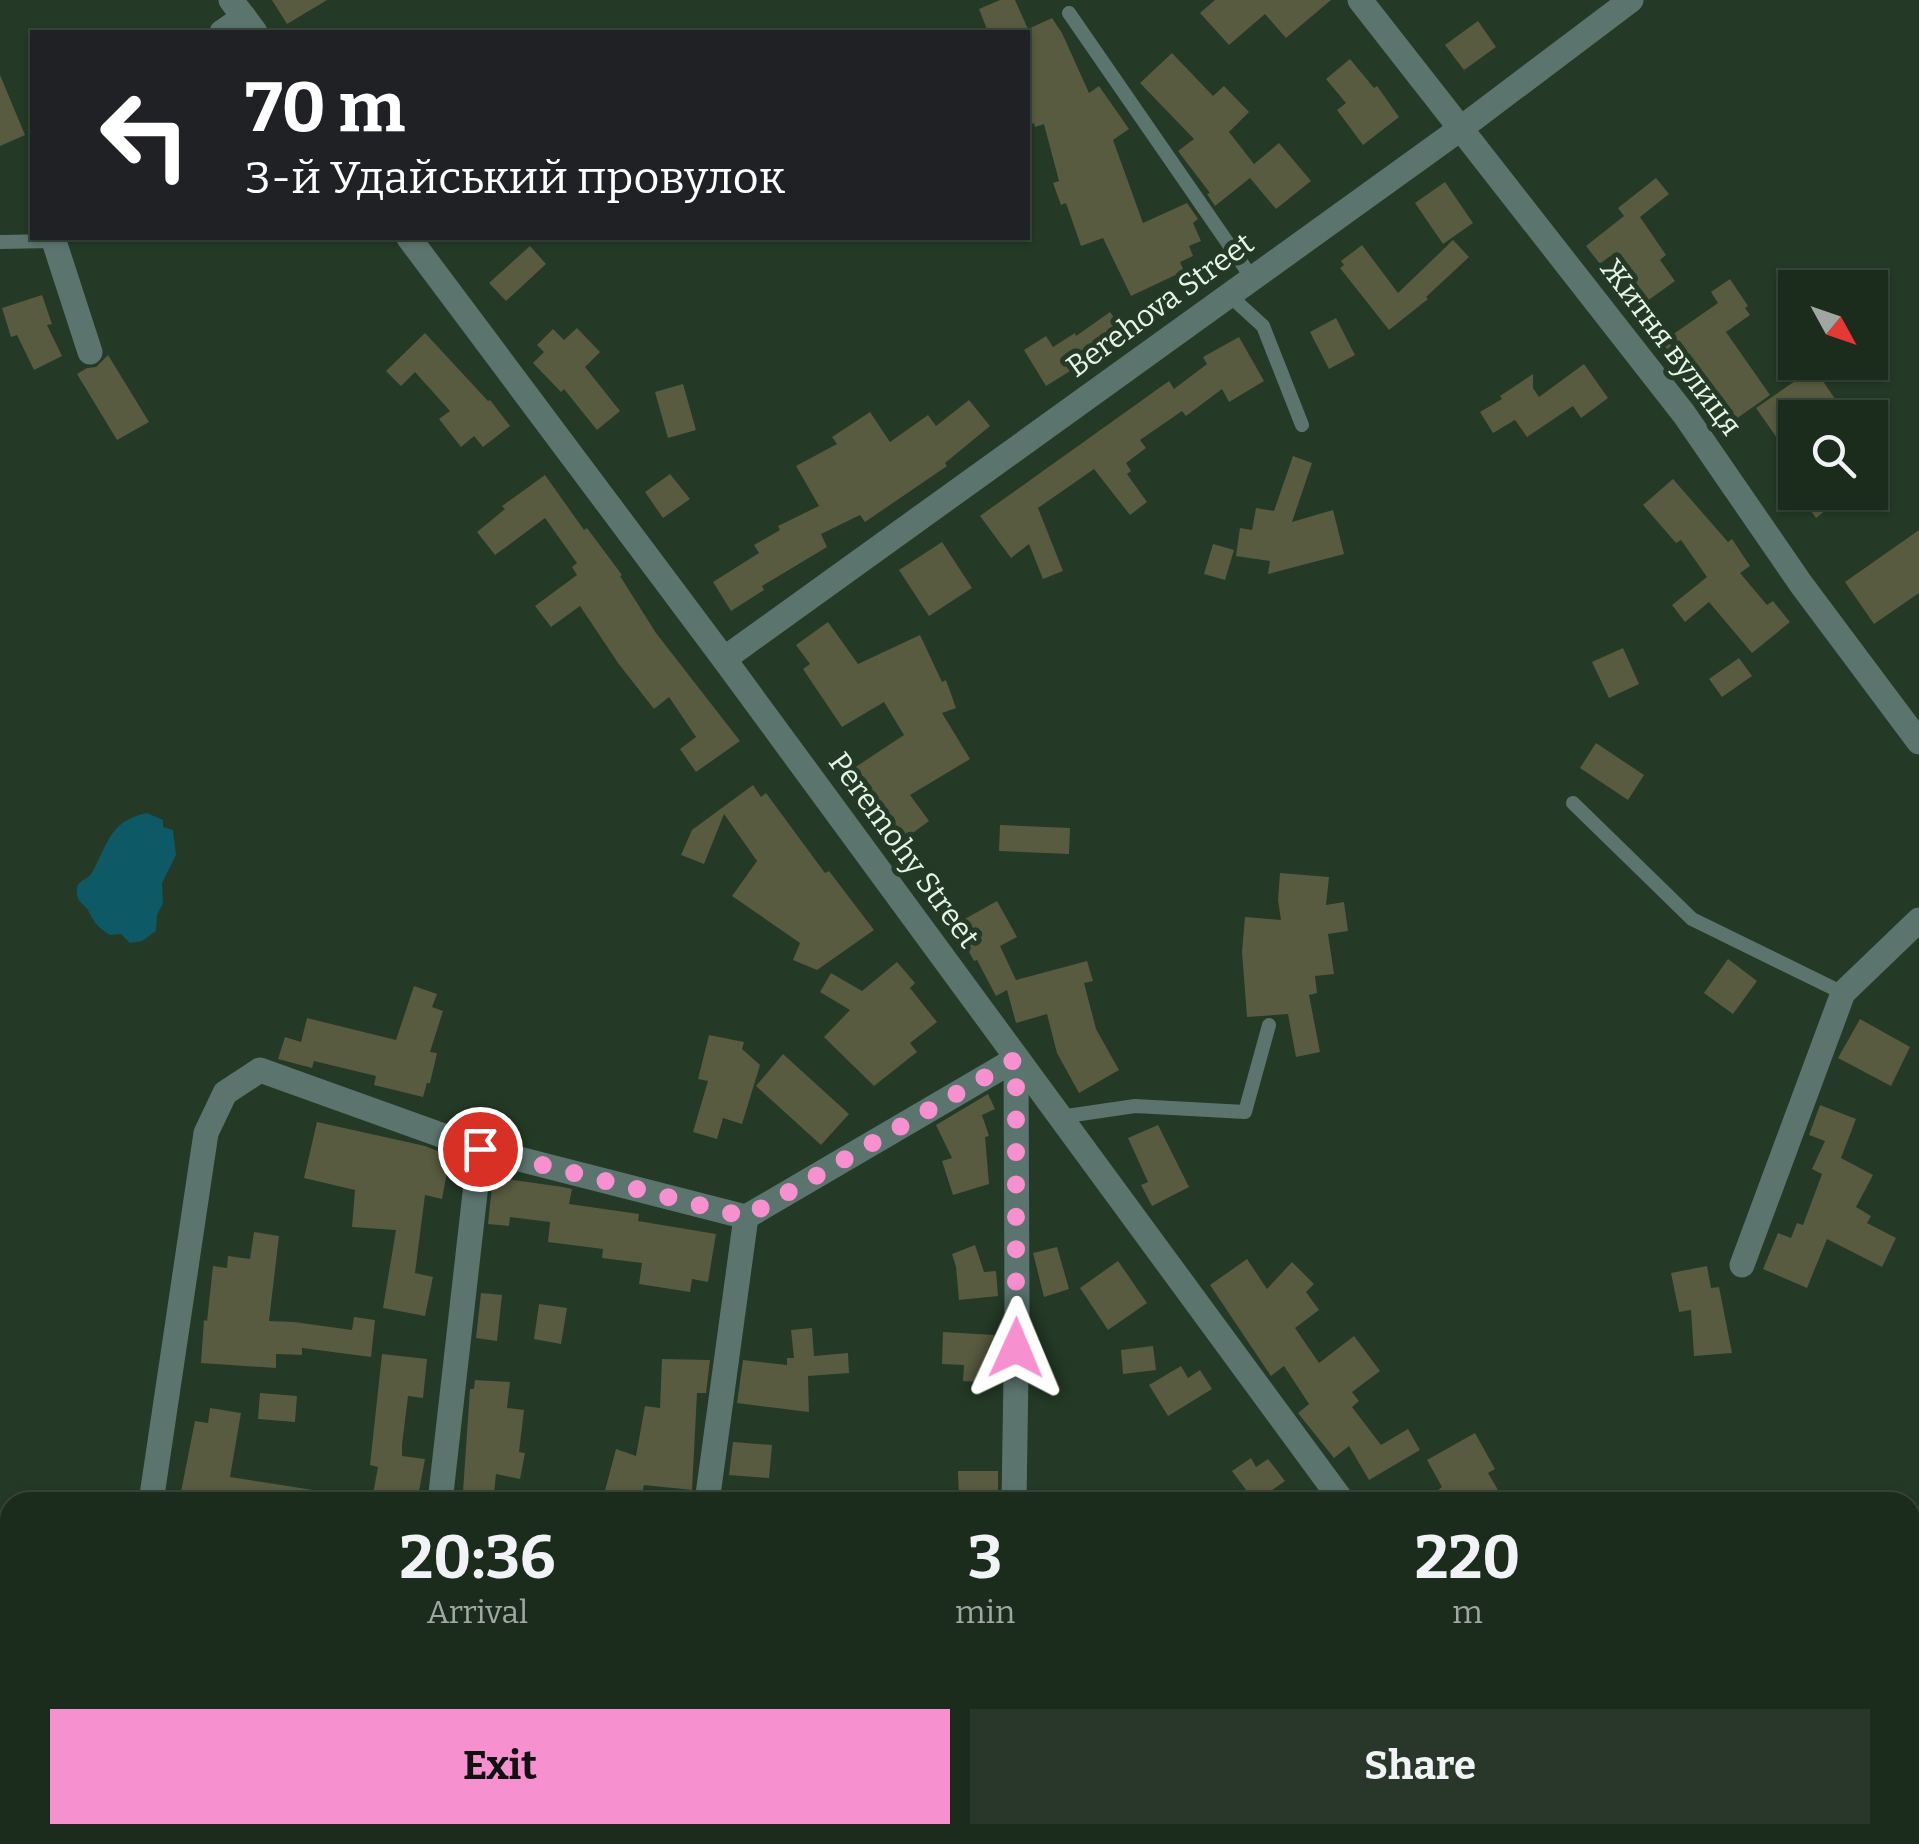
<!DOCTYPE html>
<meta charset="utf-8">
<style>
body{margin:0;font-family:Bitter,serif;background:#283729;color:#f1f3f6;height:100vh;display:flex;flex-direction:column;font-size:38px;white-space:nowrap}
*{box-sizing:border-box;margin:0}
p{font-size:32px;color:#a0a7a3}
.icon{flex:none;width:55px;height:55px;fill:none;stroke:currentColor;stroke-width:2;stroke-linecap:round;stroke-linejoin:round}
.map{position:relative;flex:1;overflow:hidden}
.sheet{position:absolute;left:0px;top:1492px;width:1920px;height:352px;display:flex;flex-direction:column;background:#1b2b1c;border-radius:30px 30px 0 0;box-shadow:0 2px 8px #0004,0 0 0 2px #39473b}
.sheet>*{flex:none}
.top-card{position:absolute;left:30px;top:30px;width:1000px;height:210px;border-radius:0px;box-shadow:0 2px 8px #0004,0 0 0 2px #39473b;background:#202124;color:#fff;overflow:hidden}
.needle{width:65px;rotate:130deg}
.buttons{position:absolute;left:1778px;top:270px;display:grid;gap:20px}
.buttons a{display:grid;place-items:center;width:110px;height:110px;border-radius:0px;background:#1b2b1c;box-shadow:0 2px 8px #0004,0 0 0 2px #39473b;font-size:50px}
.pin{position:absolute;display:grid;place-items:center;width:85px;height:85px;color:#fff;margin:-42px;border:5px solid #fff;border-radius:50%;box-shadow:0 2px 10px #0007}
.me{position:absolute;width:110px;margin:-55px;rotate:1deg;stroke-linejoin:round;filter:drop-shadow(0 0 8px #0008)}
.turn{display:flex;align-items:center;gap:35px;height:210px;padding:0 50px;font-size:45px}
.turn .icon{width:130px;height:130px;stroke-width:2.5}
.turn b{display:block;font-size:70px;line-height:85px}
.eta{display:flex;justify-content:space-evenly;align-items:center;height:170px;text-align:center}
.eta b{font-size:60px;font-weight:700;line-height:70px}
.button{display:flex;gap:20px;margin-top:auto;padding:20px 50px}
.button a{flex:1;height:115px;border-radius:0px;background:#f790cf;color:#111;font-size:40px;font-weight:700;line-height:115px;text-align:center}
.button a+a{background:#283729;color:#f1f3f6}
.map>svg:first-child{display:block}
</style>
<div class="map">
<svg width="1919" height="1844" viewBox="0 0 1919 1844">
<rect width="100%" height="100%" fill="#243926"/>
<path fill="#0d5966" d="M147,813L163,820V827L173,830L176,855L162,883L163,903L157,915L156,931L142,941L130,943L121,934L110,935C98,927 96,925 89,912C85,904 77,903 77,893C76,881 83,882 90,875C93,872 96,865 98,861C110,835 117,819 147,813Z"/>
<g fill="#585b3f">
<path d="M272,0H327L287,24Z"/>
<path d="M1000,0H1015L1028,29L1052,18L1062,33L1089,93L1099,86L1129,129L1113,140L1143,223L1187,203L1198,219L1193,223L1201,241L1189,246L1193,256L1180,262L1184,271L1131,296L1103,238L1081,246L1066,203L1061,205L1053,183L1059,181L1044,124L1035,127L1034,123L1028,125V32H988L979,9Z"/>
<path d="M1215,0H1331L1286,38L1265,14L1229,45L1200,13Z"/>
<path d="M1478,21L1496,47L1464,70L1445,45Z"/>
<path d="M1172,53L1213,96L1224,86L1249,112L1229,132L1254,164L1279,143L1311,181L1276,209L1250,178L1215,206L1207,194L1210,193L1178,151L1194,139L1140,83Z"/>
<path d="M1350,59L1374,88L1377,86L1399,117L1363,145L1337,110L1346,103L1326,79Z"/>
<path d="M0,75L25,135L0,146Z"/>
<path d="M1656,178L1669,194L1640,217L1666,255L1660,260L1675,281L1643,304L1610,256L1600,264L1586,246L1624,216L1618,208Z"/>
<path d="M1445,182L1473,223L1443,244L1415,203Z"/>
<path d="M1453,240L1469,257L1426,297L1428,299L1389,330L1340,268L1344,265L1341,261L1362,245L1398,293Z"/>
<path d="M530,246L546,264L506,301L489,283Z"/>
<path d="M1730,279L1748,306L1745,308L1750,315L1726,332L1770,395L1719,431L1711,419L1708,420L1685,389L1692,384L1662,342L1718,303L1711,292Z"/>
<path d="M42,295L52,324L47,325L62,356L34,370L17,335L11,337L2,308Z"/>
<path d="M1110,312L1122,328L1072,364L1075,368L1046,386L1024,350L1046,336L1053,347L1075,333L1076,336Z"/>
<path d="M1336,318L1355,355L1329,369L1310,332Z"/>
<path d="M577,328L600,352L585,367L620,411L597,430L564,389L561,392L533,363L544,352L537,345L553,329L564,340Z"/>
<path d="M425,333L488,401L490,400L510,426L483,447L474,436L461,447L439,419L450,411L415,372L401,386L386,371Z"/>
<path d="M1239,337L1264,381L1229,402L1222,389L1186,416L1182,411L1140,440L1146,448L1126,463L1131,471L1127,474L1147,502L1130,515L1094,469L1038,508L1063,571L1043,579L1029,544L1011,558L980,516L1169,381L1174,389L1207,364L1203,357Z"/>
<path d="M108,355L149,422L117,440L77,374L87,368L96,367Z"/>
<path d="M1584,364L1608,398L1581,418L1573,406L1527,437L1515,420L1493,433L1480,412L1502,399L1500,396L1533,374V388L1539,397Z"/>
<path d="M1814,368L1848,418H1795V426L1777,438L1756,408Z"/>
<path d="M683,384L696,430L668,438L655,392Z"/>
<path d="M969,400L990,426L945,463L947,466L865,522L860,515L821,534L827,547L762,586L764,590L731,611L713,582L759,553L754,545L780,530L778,526L819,506L796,466L837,444L832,437L870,412L890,442L928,415L936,426Z"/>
<path d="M1293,456L1312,463L1292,522L1333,510L1344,554L1268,574L1270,561L1236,556L1240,528L1252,530L1256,508L1274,511Z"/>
<path d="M670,474L690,499L663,518L645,492Z"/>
<path d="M545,475L584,530L587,528L622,575L620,576L656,633L740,741L696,772L680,749L696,737L669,697L654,709L618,663L580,606L551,627L535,606L577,575L572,567L577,563L545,518L495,555L477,532L505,509L502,506Z"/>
<path d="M1673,479L1728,542L1732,539L1750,566L1740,573L1767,605L1773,601L1790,622L1752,653L1709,602L1685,622L1672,605L1707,577L1681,540L1676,543L1643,505Z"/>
<path d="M1815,492H1848L1816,518L1804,501Z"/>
<path d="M1919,530V593L1874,624L1845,582Z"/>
<path d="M942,542L972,588L929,616L899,570Z"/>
<path d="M1213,544L1234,550L1225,580L1204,574Z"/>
<path d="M828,622L858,664L920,635L942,682L946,680L956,708L942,713L970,759L910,795L929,821L899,843L851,770L904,735L884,702L842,727L803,669L810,664L796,645Z"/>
<path d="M1623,648L1639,684L1609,698L1592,662Z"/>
<path d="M1739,658L1752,676L1722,697L1709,679Z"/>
<path d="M1596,743L1644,775L1628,800L1580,768Z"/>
<path d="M753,785L761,797L766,793L825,873L829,871L874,930L817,970L793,960L800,943L732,896L757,861L724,814L704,864L681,855L692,830Z"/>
<path d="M1000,825L1070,828L1069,854L999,851Z"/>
<path d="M1280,873L1329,877L1326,905L1344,902L1348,931L1328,934L1334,974L1315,976L1317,993L1309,995L1320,1052L1296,1057L1288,1014L1247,1017L1242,952L1245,917L1281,920L1278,900Z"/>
<path d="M997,901L1017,937L1000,946L1016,980L1087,961L1093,981L1084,983L1096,1029L1119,1070L1079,1093L1057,1053L1047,1014L1016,1023L1007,990L996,996L977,960L974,961L954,925Z"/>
<path d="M1728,959L1757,981L1733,1014L1704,993Z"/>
<path d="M897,962L915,983L910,988L937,1022L910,1043L917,1052L874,1086L824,1037L850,1010L820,992L831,973L862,991Z"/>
<path d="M414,986L437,994L432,1007L443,1011L430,1052L437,1053L430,1083H427L423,1097L374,1085L376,1076L314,1061L312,1068L278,1059L285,1037L301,1042L307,1018L396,1040Z"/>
<path d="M1860,1019L1910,1047L1891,1086L1838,1058Z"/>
<path d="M709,1035L744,1042L742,1049L760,1065L742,1124L723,1118L717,1139L693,1132L708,1081L698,1079Z"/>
<path d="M783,1054L849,1114L821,1145L756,1086Z"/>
<path d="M988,1094L995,1109L982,1115L989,1136L985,1137L989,1184L953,1195L942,1161L952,1158L936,1125Z"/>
<path d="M1820,1105L1856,1119L1841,1158L1873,1175L1856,1207L1871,1216L1867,1223L1896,1238L1882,1267L1827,1239L1807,1288L1763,1269L1778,1233L1791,1238L1797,1223L1803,1225L1822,1174L1812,1169L1825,1141L1809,1135Z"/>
<path d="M317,1122L425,1146L450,1156L442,1199L425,1195L415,1273L433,1277L425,1316L383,1308L396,1230L352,1227L355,1190L304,1178Z"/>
<path d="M1158,1125L1189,1187L1152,1206L1141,1185L1148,1182L1128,1138Z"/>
<path d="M493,1177L563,1187L572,1189L569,1204L639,1214L638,1221L716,1234L708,1282L692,1279L690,1292L639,1284L642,1263L602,1258L603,1249L548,1242L550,1222L510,1217L509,1226L488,1224Z"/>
<path d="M254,1232L279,1236L269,1321L294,1322L352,1330L354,1317L375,1320L371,1357L302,1348V1355L276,1354V1368L201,1363L204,1320L207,1321L213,1266L227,1268L228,1256L250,1259Z"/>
<path d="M975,1245L984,1272L996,1271L998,1296L959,1300L956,1267L952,1254Z"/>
<path d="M1057,1247L1069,1289L1044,1297L1033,1253Z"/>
<path d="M1247,1259L1267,1289L1292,1262L1314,1284L1306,1292L1319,1310L1295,1328L1319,1363L1354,1336L1380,1371L1352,1392L1359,1401L1352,1407L1381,1445L1408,1429L1420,1450L1369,1480L1349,1446L1334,1458L1298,1413L1309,1404L1284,1366L1271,1376L1210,1285Z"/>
<path d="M1118,1261L1147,1303L1108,1330L1080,1288Z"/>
<path d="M1707,1266L1711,1288L1719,1287L1732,1353L1694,1356L1691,1310L1679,1312L1671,1273Z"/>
<path d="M481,1293L502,1295L497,1341L476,1338Z"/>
<path d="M539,1304L567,1308L561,1344L534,1339Z"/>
<path d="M812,1328L814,1356L848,1353L849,1373L808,1376L809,1412L737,1403L743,1360L787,1365V1358H794L791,1330Z"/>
<path d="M943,1332L995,1335L992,1383L963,1381L964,1365L942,1364Z"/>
<path d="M1153,1346L1156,1370L1123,1374L1121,1350Z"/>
<path d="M382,1354L427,1359L423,1398L408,1396L402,1445V1456L425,1459L417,1502H389V1497L373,1494L378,1467L370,1465Z"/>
<path d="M662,1359L710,1360L706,1393H697L692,1490L644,1485L640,1502H602L616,1449L636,1456L645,1406L660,1408Z"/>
<path d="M1181,1366L1188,1378L1200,1370L1212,1389L1168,1416L1149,1385Z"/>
<path d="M475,1380L510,1382L507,1408L524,1410L519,1452L525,1453L520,1479L496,1474L494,1494L463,1492L470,1389H474Z"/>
<path d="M260,1393L297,1396L295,1422L258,1419Z"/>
<path d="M210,1408L241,1413L230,1477L313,1490L312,1502H179L195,1421L208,1423Z"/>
<path d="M1475,1433L1495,1469L1488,1473L1505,1502H1423L1442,1487L1427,1460Z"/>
<path d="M733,1442L772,1445L769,1478L729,1475Z"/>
<path d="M1251,1458L1256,1467L1268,1459L1285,1481L1255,1502L1232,1471Z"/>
<path d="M958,1471H998V1502H959Z"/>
</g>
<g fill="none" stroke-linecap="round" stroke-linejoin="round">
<g stroke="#5b756e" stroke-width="14">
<path d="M1069,13L1252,278"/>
<path d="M0,242L54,241"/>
<path d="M1229,295L1263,326L1302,425"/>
<path d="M1573,803L1692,919L1843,993"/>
<path d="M1060,1117L1135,1106L1245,1112L1269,1025"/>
</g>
<g stroke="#5b756e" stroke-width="25">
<path d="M231,0L255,32"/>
<path d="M1360,0L1684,414L1801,584L1919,742"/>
<path d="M222,32L244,17"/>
<path d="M53,238L90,352"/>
<path d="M409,238L724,659L1343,1502"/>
<path d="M724,659L1460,129L1631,0"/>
<path d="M1742,1265L1843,993L1919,920"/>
<path d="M151,1502L206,1133L225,1093L260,1070L480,1149L746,1217"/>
<path d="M440,1502L480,1149"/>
<path d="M707,1502L746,1217L1016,1059"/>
<path d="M1014,1502L1017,1309L1016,1059"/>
<path d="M1032,1835L1033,1844"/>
<path d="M1197,1835L1204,1844"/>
<path d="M1589,1835L1595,1844"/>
<path d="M108,1844L109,1835"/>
<path d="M390,1844L391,1835"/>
<path d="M761,1844L774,1835"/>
</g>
</g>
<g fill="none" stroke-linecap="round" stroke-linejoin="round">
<path stroke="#f790cf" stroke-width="18" stroke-dasharray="0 32.4" d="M480,1149L746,1217L1016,1059V1348"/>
</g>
<g text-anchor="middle" stroke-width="10" stroke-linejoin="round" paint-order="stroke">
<g font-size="30" fill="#e7f4e8" stroke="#243926">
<text transform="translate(1160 305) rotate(-36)" y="10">Berehova Street</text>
<text transform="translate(1671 347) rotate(53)" y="10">Житня вулиця</text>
<text transform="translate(904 850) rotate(54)" y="10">Peremohy Street</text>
</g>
</g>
</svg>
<div class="buttons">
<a><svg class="needle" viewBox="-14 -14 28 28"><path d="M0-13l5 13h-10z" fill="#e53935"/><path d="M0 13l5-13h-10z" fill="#a0a7a3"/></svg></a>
<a><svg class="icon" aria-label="search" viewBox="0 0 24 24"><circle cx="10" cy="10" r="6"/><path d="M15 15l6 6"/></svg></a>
</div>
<div class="pin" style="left:480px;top:1149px;background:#d93025"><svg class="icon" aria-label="arrive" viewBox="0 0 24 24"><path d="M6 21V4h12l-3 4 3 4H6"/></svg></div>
<svg class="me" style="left:1016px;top:1348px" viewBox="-20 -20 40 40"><path d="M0-17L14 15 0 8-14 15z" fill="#f790cf" stroke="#fff" stroke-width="4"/></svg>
<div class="top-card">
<div class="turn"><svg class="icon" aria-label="left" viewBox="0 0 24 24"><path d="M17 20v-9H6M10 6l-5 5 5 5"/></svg><div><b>70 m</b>3-й Удайський провулок</div></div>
</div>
<section class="sheet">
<div class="eta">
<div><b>20:36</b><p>Arrival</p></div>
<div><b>3</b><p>min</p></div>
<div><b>220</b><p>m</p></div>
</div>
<div class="button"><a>Exit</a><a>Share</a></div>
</section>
</div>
